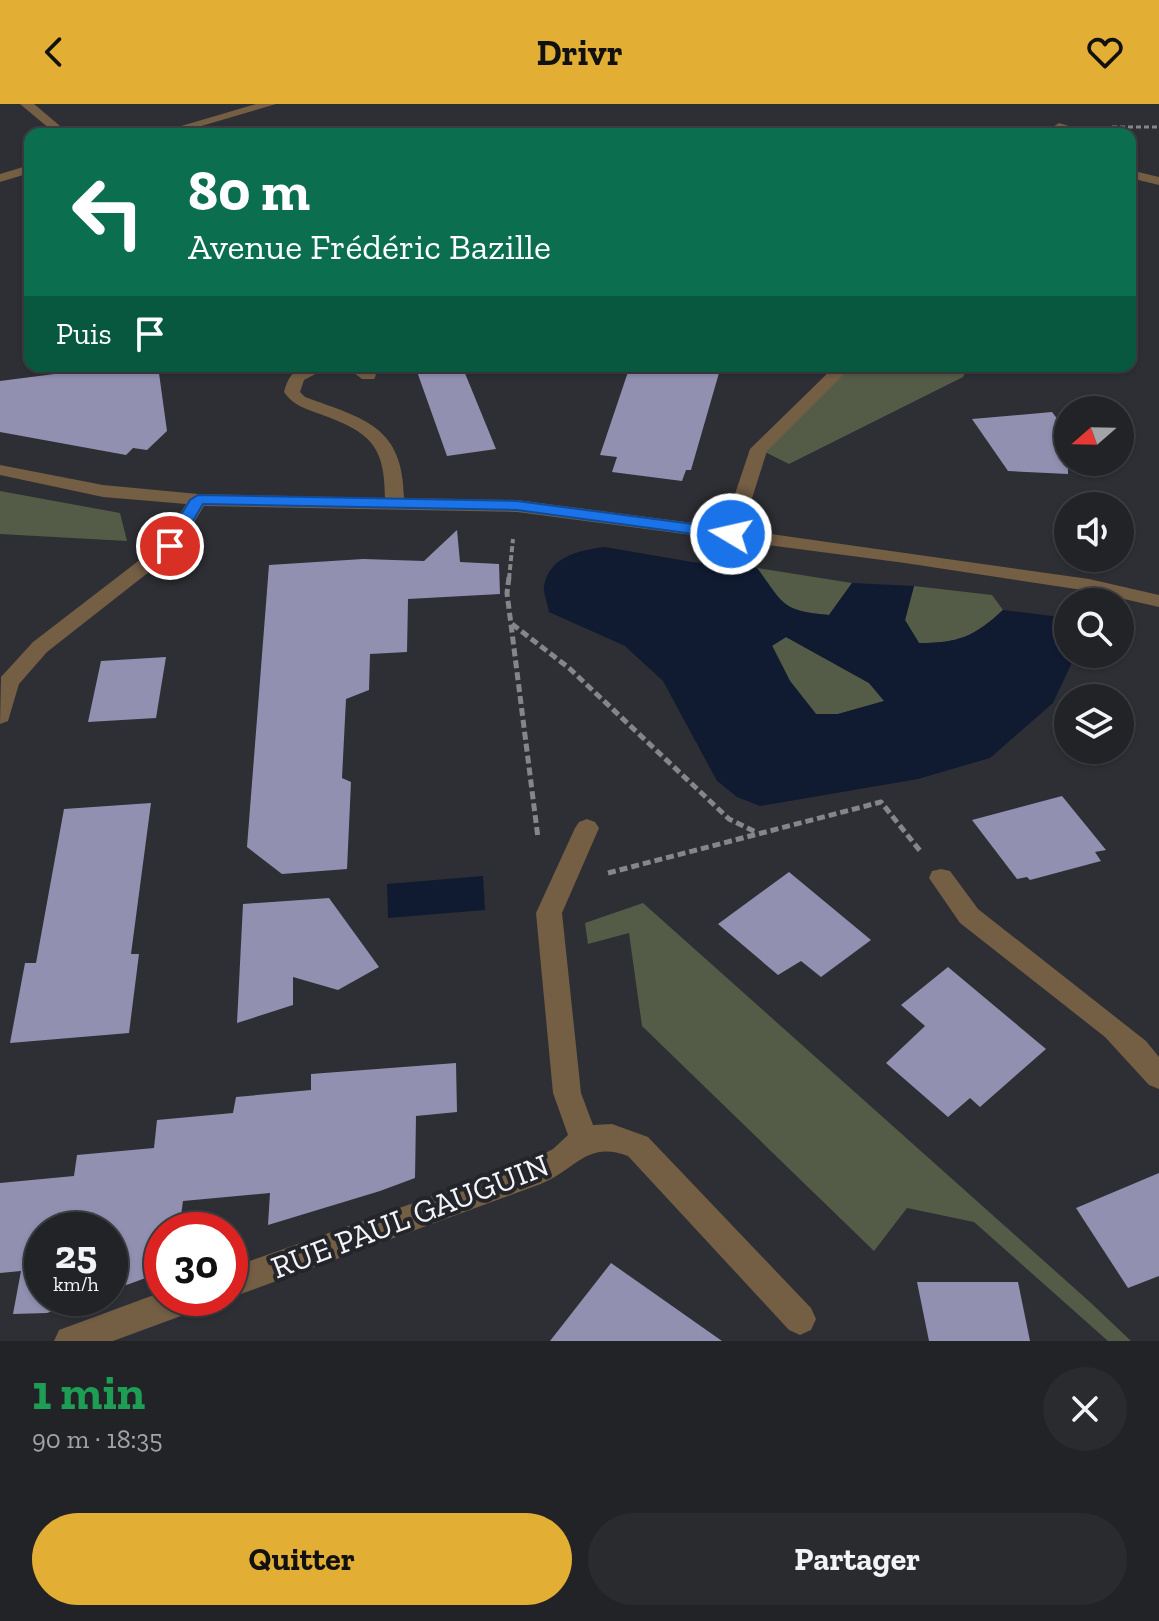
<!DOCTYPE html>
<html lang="fr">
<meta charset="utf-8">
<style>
body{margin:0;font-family:"Zilla Slab",serif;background:#2a2b2f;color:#f1f3f6;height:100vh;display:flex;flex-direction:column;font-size:30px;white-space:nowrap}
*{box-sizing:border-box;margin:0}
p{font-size:26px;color:#a2a4a7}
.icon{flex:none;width:44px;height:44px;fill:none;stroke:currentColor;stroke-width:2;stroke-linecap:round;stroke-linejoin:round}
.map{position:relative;height:1237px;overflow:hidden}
.details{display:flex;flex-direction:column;background:#222327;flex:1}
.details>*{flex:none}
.hud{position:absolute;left:24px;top:24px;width:1112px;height:244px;border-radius:16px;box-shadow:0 2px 6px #0004,0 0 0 2px #3f4044;background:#0b6e4f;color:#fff;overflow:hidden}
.needle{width:52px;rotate:250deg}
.fabs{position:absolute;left:1054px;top:292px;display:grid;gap:16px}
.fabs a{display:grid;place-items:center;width:80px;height:80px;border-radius:50%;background:#222327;box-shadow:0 2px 6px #0004,0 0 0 2px #3f4044;font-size:40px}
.speed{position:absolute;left:24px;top:1108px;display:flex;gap:16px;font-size:40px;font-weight:700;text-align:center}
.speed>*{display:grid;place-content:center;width:104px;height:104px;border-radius:50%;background:#222327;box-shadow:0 2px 6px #0004,0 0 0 2px #3f4044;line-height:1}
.speed small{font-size:20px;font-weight:400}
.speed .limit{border:12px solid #d22;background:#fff;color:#111}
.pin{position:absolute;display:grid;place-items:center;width:68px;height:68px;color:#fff;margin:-34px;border:4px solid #fff;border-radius:50%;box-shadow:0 2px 8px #0007}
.me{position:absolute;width:88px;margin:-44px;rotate:279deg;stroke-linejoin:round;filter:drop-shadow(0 0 6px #0008)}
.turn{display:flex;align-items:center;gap:28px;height:168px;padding:0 32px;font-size:36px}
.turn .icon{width:104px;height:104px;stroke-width:2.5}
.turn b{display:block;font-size:56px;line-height:68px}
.then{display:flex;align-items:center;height:76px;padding:0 32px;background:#0003;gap:16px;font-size:30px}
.round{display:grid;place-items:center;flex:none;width:84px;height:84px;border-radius:42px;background:#2a2b2f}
.summary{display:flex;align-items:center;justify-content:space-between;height:136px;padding:0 32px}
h1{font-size:48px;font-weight:700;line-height:60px;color:#1e9e55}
.action{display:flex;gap:16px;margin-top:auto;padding:16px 32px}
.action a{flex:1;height:92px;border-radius:48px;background:#e3ae34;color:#111;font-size:32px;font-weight:700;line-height:92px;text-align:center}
.action a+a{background:#2a2b2f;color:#f1f3f6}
header{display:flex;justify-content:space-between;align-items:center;height:104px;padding:0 32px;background:#e3ae34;color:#111;font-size:36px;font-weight:700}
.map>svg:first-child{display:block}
</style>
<header><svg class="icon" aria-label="back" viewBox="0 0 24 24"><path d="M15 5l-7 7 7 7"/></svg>Drivr<svg class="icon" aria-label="heart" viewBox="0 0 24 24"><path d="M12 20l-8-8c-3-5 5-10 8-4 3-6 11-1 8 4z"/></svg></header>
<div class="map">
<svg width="1159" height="1237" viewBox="0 0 1159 1237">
<rect width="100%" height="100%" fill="#2d2f34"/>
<g fill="#545c47">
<path d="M844,262H969L963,273L789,360L759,345Z"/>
<path d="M0,387L120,409L127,437L0,430Z"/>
<path d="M757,464L852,479L829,511C780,506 784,501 757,464Z"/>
<path d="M914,482L992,491L1003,506C974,533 958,539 919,539L905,516Z"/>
<path d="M786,533L869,579L885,597L838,610H816L790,577L772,541Z"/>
<path d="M643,799L1091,1199L1131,1237H1108L974,1118L907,1104L874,1147L642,922L629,829L588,840L585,819Z"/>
</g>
<g fill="#101b32" fill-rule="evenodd">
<path d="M605,443L692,458L757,464C784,500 781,507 829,511L852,479L914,482L905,516L919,539C958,539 974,533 1003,506L1068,514V550H1076L1053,599L990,654L918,675L760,702L737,693L717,677L663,577L625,542L549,508C548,501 543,489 544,482C549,452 580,446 605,443ZM786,533L869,579L884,597L838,610H816L790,577L772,542Z"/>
<path d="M483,772L485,806L388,814L387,780Z"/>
</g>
<g fill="#9190b1">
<path d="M78,262H158L167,327L147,346L133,344L126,351L0,328V277L78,267Z"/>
<path d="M415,262H462L496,345L447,352Z"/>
<path d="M630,262H721L691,366H686L682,377L612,368L617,353L600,351Z"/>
<path d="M1052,308L1068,329V370L1008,367L972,315Z"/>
<path d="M457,426L460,458L499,460L500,490L408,495L407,548L370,550L369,586L346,595L342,674L351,678L347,765L282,770L247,743L269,461L363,455L424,457Z"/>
<path d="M166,553L156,614L88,618L101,557Z"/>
<path d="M1062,692L1106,746L1095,748L1101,757L1030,776L1027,773L1017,775L972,716Z"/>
<path d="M151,699L131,850H139L129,929L10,939L25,859H36L64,705Z"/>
<path d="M789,768L871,836L821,873L801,857L778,871L718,820Z"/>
<path d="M329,794L379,863L338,886L293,873V901L237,919L243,800Z"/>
<path d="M948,863L1046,945L980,1003L970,994L948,1013L886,959L925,922L901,901Z"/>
<path d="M456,959L457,1008L416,1012L415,1074L380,1087L268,1121L270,1089L183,1097L179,1126H162V1168L110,1187V1126H42V1194H89L47,1209L13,1210L21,1167L0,1169V1079L74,1072L77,1051L154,1044L157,1016L233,1009L236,993L311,986V970Z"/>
<path d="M1159,1069V1172L1128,1184L1076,1104Z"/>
<path d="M611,1159L722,1237H550Z"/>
<path d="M917,1178H1018L1030,1237H929Z"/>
</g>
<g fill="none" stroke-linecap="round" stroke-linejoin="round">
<path stroke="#84868b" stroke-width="3" stroke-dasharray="5 3" stroke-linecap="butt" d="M1112,23H1159"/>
<path stroke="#84868b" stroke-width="4" stroke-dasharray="6 3" stroke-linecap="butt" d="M509,475L513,435"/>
<g stroke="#84868b" stroke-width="5" stroke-dasharray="8 4" stroke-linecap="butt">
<path d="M509,473L507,489L538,734"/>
<path d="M512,520L569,564L729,715L756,728"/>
<path d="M608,769L881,698L921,748"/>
</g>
<g fill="#745e44" fill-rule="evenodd">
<path d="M20,0H34L66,27L56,30Z"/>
<path d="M256,0H276L174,30H154Z"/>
<path d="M1059,19L1085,27L1086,30C1074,30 1062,31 1053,23Z"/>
<path d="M30,61V69L0,78V70Z"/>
<path d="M1130,66L1159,73V81L1130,74Z"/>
<path d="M331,262L304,276L300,288L305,293C365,315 403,322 404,394L517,396L724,423L750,345L835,262H852L767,347L742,426L1089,475L1159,491V503L1089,487L905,459L517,408L204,402L177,446L47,548L19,580L8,617L0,620L1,573L33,538L163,438L186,400L103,393L0,371V361L103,381L198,390L385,394C385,340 369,328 320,310C304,304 294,302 284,288C292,259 305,262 331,262Z"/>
<path d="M345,262H369L376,271L374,275H362Z"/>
<path d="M587,715L595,718L599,724L562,809L581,989L593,1021L612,1020L648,1033L811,1204L816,1215L811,1226L800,1231L789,1226L628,1052C585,1036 576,1067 538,1081L230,1194V1164L529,1058L553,1045L568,1031L553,989L536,809L575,724L579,718Z"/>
<path d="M941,765L950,767L978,805L1146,937L1159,953V985L1149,981L1105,933L960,819L929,774L932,767Z"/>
<path d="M162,1188V1194H205L200,1205L113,1237H54L59,1226Z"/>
</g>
</g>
<path fill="#1a73e8" stroke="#114b97" stroke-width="2" d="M198,391L517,397L731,425L739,430L731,435L517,406L203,400L176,445H165L162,442L190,396Z"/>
<g text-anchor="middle" stroke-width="8" stroke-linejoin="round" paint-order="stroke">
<g font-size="32" fill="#f3f4f8" stroke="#23252a">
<text transform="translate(410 1112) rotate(-21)" y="11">RUE PAUL GAUGUIN</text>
</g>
</g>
</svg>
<div class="fabs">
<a><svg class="needle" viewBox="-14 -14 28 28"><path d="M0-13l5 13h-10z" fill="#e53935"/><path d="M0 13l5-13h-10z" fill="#a2a4a7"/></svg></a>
<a><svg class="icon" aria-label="sound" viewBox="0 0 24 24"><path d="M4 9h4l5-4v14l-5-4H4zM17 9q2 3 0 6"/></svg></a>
<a><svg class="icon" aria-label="search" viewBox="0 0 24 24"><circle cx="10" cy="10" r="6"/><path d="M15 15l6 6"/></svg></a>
<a><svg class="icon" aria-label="layers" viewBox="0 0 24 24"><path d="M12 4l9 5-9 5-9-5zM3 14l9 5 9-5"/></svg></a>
</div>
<div class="speed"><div>25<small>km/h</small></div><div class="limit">30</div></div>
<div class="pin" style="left:170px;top:442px;background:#d93025"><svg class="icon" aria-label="arrive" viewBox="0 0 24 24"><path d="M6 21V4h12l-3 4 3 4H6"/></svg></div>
<svg class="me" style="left:731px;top:430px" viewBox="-20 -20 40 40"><circle r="17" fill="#1a73e8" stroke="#fff" stroke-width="3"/><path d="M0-11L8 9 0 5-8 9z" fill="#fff"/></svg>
<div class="hud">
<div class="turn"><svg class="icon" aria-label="left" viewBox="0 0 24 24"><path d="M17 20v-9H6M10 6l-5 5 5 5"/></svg><div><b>80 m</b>Avenue Frédéric Bazille</div></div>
<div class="then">Puis<svg class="icon" aria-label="arrive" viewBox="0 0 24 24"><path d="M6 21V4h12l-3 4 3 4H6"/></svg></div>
</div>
</div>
<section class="details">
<div class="summary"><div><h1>1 min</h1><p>90 m · 18:35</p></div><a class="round"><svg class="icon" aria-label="close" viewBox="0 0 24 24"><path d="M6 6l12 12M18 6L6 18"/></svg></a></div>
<div class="action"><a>Quitter</a><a>Partager</a></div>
</section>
